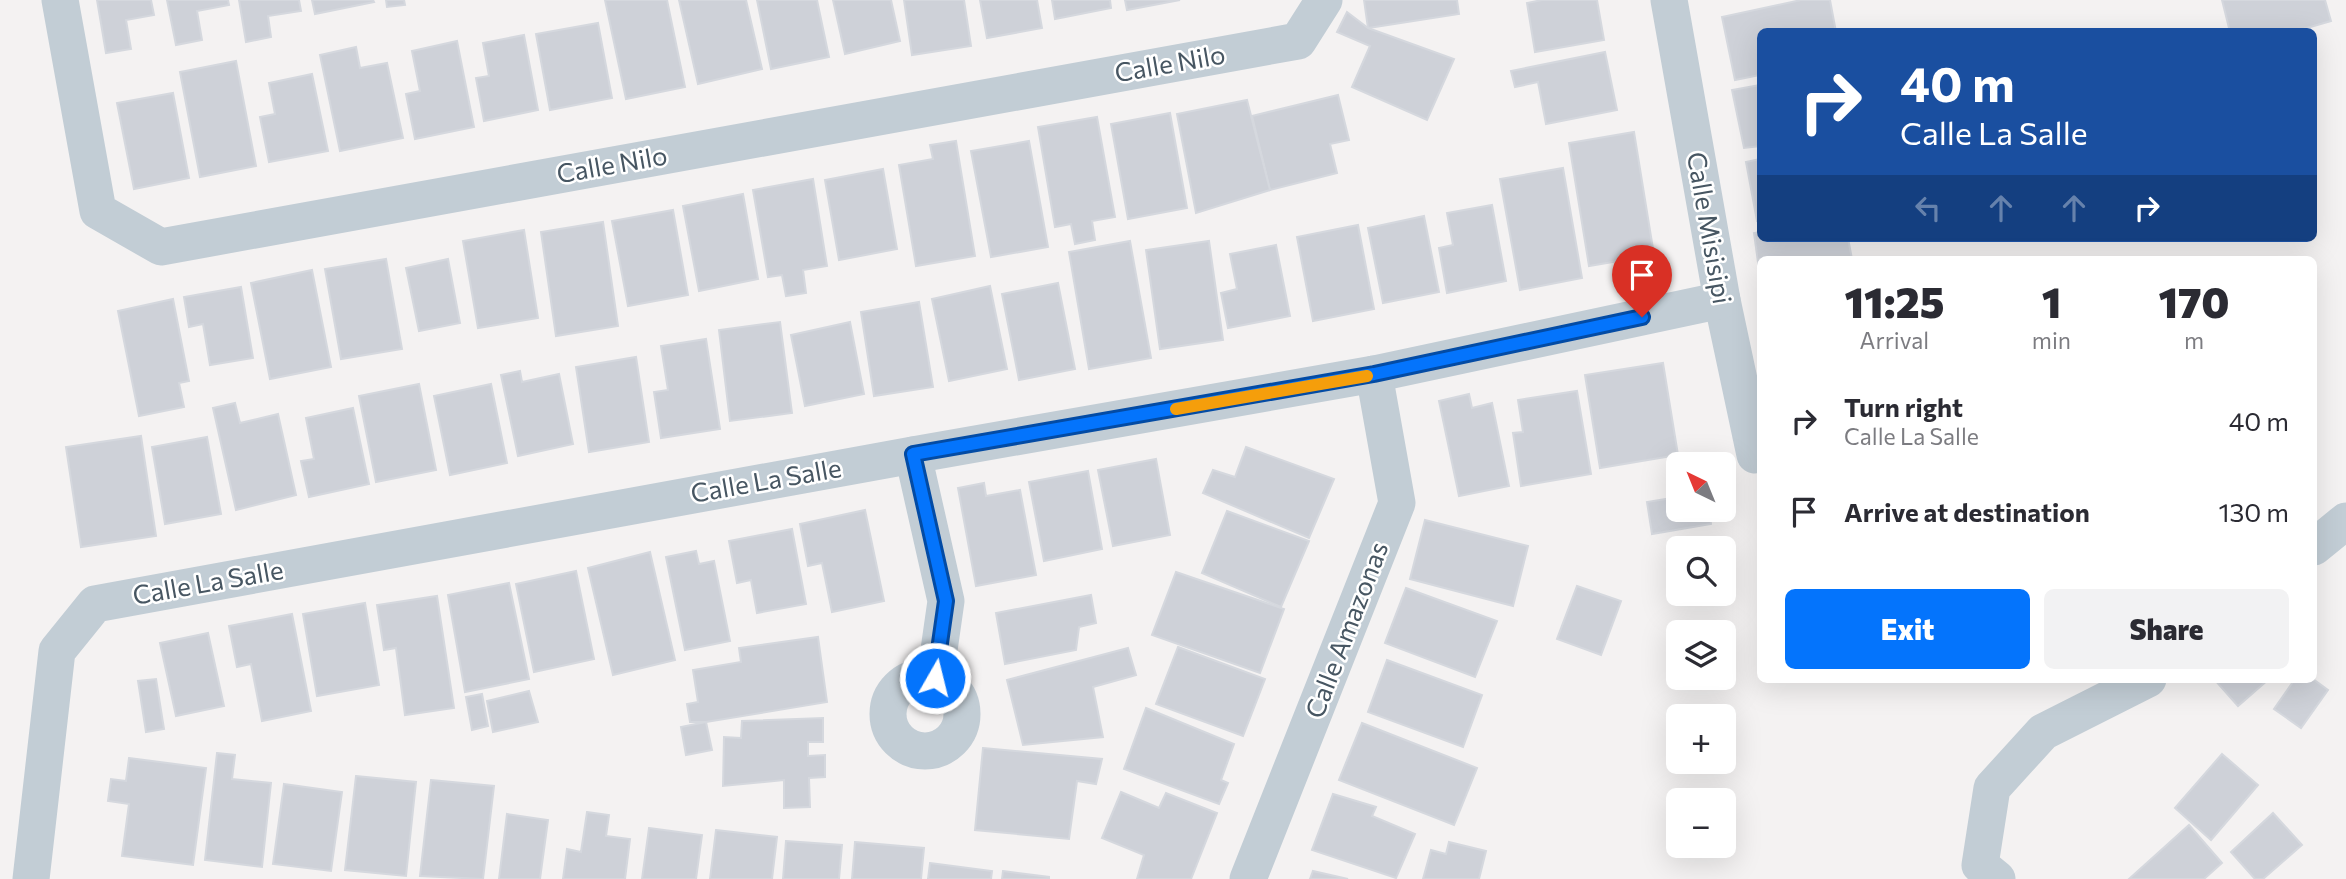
<!DOCTYPE html>
<meta charset="utf-8">
<style>
body{margin:0;font-family:Commissioner,sans-serif;background:#f2f2f3;color:#2b2b33;height:100vh;display:flex;flex-direction:column;font-size:26px;white-space:nowrap}
*{box-sizing:border-box;margin:0}
p{font-size:23px;color:#7c7c81}
.icon{flex:none;width:38px;height:38px;fill:none;stroke:currentColor;stroke-width:2;stroke-linecap:round;stroke-linejoin:round}
.map{position:relative;flex:1;overflow:hidden}
.drawer{position:absolute;left:1757px;top:256px;width:560px;height:427px;display:flex;flex-direction:column;background:#fff;border-radius:10px;box-shadow:0 7px 28px #0002}
.drawer>*{flex:none}
.hud{position:absolute;left:1757px;top:28px;width:560px;height:214px;border-radius:10px;box-shadow:0 7px 28px #0002;background:#1a4fa0;color:#fff;overflow:hidden}
.needle{width:46px;rotate:317deg}
.buttons{position:absolute;left:1666px;top:452px;display:grid;gap:14px}
.buttons a{display:grid;place-items:center;width:70px;height:70px;border-radius:10px;background:#fff;box-shadow:0 7px 28px #0002;font-size:35px}
.pin{position:absolute;display:grid;place-items:center;width:60px;height:60px;color:#fff;margin:-72px -30px;border-radius:50% 50% 50% 0;rotate:-45deg;box-shadow:0 0 7px #0007}
.pin .icon{rotate:45deg}
.me{position:absolute;width:77px;margin:-38px;rotate:8deg;stroke-linejoin:round;filter:drop-shadow(0 0 5px #0008)}
.turn{display:flex;align-items:center;gap:24px;height:147px;padding:0 28px;font-size:32px}
.turn .icon{width:91px;height:91px;stroke-width:2.5}
.turn b{display:block;font-size:49px;line-height:60px}
.lanes{display:flex;align-items:center;height:66px;padding:0 28px;background:#0003;justify-content:center;gap:35px;direction:ltr}
.lanes .off{opacity:.35}
.eta{display:flex;justify-content:space-evenly;align-items:center;height:119px;text-align:center}
.eta b{font-size:42px;font-weight:800;line-height:49px}
.cta{display:flex;gap:14px;margin-top:auto;padding:14px 28px}
.cta a{flex:1;height:80px;border-radius:10px;background:#0474fc;color:#fff;font-size:28px;font-weight:800;line-height:80px;text-align:center}
.cta a+a{background:#f2f2f3;color:#2b2b33}
ul{padding:0;list-style:none}
li{display:flex;align-items:center;gap:21px;height:91px;padding:0 28px}
li div{flex:1}
li b{display:block;font-size:26px}
li em{font-style:normal}
.map>svg:first-child{display:block}
</style>
<div class="map">
<svg width="2346" height="879" viewBox="0 0 2346 879">
<rect width="100%" height="100%" fill="#f4f2f2"/>
<g fill="#ced1d8" stroke="#d5d8de" stroke-width="2">
<path d="M97,0H151L154,15L126,20L131,49L106,53Z"/>
<path d="M167,0H228L229,5L197,11L202,40L176,45Z"/>
<path d="M239,0H299L301,11L268,16L271,37L246,42Z"/>
<path d="M312,0H373L374,2L315,14Z"/>
<path d="M386,0H404L405,5L387,7Z"/>
<path d="M605,0H667L685,87L626,99Z"/>
<path d="M679,0H746L762,69L698,84Z"/>
<path d="M757,0H817L829,57L771,69Z"/>
<path d="M833,0H891L900,41L845,54Z"/>
<path d="M904,0H964L971,46L912,55Z"/>
<path d="M980,0H1037L1042,28L987,38Z"/>
<path d="M1052,0H1110L1111,8L1055,19Z"/>
<path d="M1125,0H1180L1127,10Z"/>
<path d="M1364,0H1457L1459,14L1368,28Z"/>
<path d="M1542,0H1597L1604,40L1535,52L1527,3Z"/>
<path d="M1801,0H1830L1836,32H1760V75L1735,80L1722,17Z"/>
<path d="M2222,0H2325L2331,21L2293,32H2230Z"/>
<path d="M1347,12L1368,28L1454,59L1427,120L1352,87L1370,46L1337,32Z"/>
<path d="M598,23L612,98L550,110L536,34Z"/>
<path d="M524,35L538,110L484,121L476,78L489,76L483,43Z"/>
<path d="M457,41L474,127L415,139L406,94L420,91L412,51Z"/>
<path d="M356,47L360,68L387,63L403,138L340,151L320,55Z"/>
<path d="M1605,52L1617,110L1546,124L1538,82L1515,87L1511,71Z"/>
<path d="M236,61L256,166L200,177L180,72Z"/>
<path d="M312,74L328,151L269,162L260,117L275,114L269,83Z"/>
<path d="M1760,85V146L1744,148L1732,90Z"/>
<path d="M173,93L189,178L134,189L117,103Z"/>
<path d="M1338,95L1349,140L1330,144L1337,173L1270,190L1252,116Z"/>
<path d="M1247,100L1270,190L1196,213L1177,114Z"/>
<path d="M1170,113L1187,208L1128,219L1111,124Z"/>
<path d="M1097,117L1115,217L1092,221L1095,240L1075,244L1071,224L1055,227L1038,127Z"/>
<path d="M1634,132L1654,255L1589,266L1569,143Z"/>
<path d="M956,141L975,256L916,266L899,165L933,159L930,145Z"/>
<path d="M1029,141L1048,247L991,257L971,151Z"/>
<path d="M1760,159V220L1757,221L1746,162Z"/>
<path d="M1563,168L1582,278L1520,290L1500,179Z"/>
<path d="M883,169L897,249L839,260L825,180Z"/>
<path d="M813,179L827,266L803,270L806,293L786,296L782,275L768,277L753,190Z"/>
<path d="M743,194L758,279L699,291L683,206Z"/>
<path d="M1492,205L1506,281L1447,293L1439,248L1453,245L1447,213Z"/>
<path d="M673,210L688,295L628,306L612,221Z"/>
<path d="M1424,216L1439,292L1383,303L1368,228Z"/>
<path d="M603,222L618,326L556,336L541,232Z"/>
<path d="M1358,225L1374,309L1313,321L1297,237Z"/>
<path d="M524,230L538,318L478,328L463,241Z"/>
<path d="M1760,232V238H1848L1852,259H1760V277L1754,233Z"/>
<path d="M1130,241L1151,358L1089,369L1069,252Z"/>
<path d="M1209,241L1223,340L1160,349L1146,250Z"/>
<path d="M1276,245L1290,316L1228,328L1221,293L1237,289L1230,254Z"/>
<path d="M386,259L402,349L341,359L325,269Z"/>
<path d="M448,259L460,323L419,331L406,268Z"/>
<path d="M312,270L331,367L270,379L251,283Z"/>
<path d="M1058,283L1075,369L1019,380L1002,294Z"/>
<path d="M990,286L1007,369L949,381L932,299Z"/>
<path d="M241,287L253,358L210,365L203,324L189,327L184,297Z"/>
<path d="M173,299L189,381L179,383L184,407L139,416L118,311Z"/>
<path d="M919,302L933,387L874,396L861,312Z"/>
<path d="M780,322L792,413L730,421L719,330Z"/>
<path d="M850,322L864,394L805,406L791,335Z"/>
<path d="M706,339L720,429L661,438L654,392L668,390L661,346Z"/>
<path d="M636,357L649,442L589,452L576,367Z"/>
<path d="M1663,363L1678,455L1600,468L1585,375Z"/>
<path d="M520,371L522,382L559,374L573,444L518,456L501,375Z"/>
<path d="M419,384L436,470L376,482L359,396Z"/>
<path d="M491,384L507,463L450,475L434,396Z"/>
<path d="M1577,391L1591,474L1521,486L1513,433L1523,432L1518,400Z"/>
<path d="M1469,394L1472,408L1492,403L1509,486L1459,496L1439,401Z"/>
<path d="M235,403L240,423L278,414L296,495L236,510L213,408Z"/>
<path d="M353,408L369,484L309,497L301,461L314,459L306,418Z"/>
<path d="M141,436L156,536L81,547L66,447Z"/>
<path d="M207,437L221,514L165,524L152,447Z"/>
<path d="M1246,447L1334,479L1309,538L1203,493L1213,470L1235,477Z"/>
<path d="M1156,459L1170,535L1113,546L1098,470Z"/>
<path d="M1088,471L1102,549L1044,561L1029,482Z"/>
<path d="M984,483L986,496L1020,490L1036,575L976,586L958,488Z"/>
<path d="M1678,497V509H1709L1711,524L1652,534L1647,502Z"/>
<path d="M865,510L884,601L832,612L822,563L808,566L800,524Z"/>
<path d="M1227,511L1309,541L1281,607L1202,573Z"/>
<path d="M1425,520L1528,546L1513,606L1410,579Z"/>
<path d="M792,529L806,604L757,613L751,580L737,583L729,541Z"/>
<path d="M696,551L699,564L714,561L730,641L685,650L666,557Z"/>
<path d="M650,552L675,660L613,675L588,568Z"/>
<path d="M576,571L594,659L534,672L516,584Z"/>
<path d="M1176,572L1284,609L1260,673L1152,635Z"/>
<path d="M509,583L529,679L465,692L448,595Z"/>
<path d="M1577,586L1621,601L1601,655L1557,639Z"/>
<path d="M1406,588L1497,621L1475,677L1385,643Z"/>
<path d="M1091,595L1096,623L1079,627L1076,650L1005,664L996,613Z"/>
<path d="M437,596L454,708L405,715L396,648L384,650L377,605Z"/>
<path d="M365,603L379,685L317,696L303,614Z"/>
<path d="M292,614L311,711L262,721L251,664L237,667L229,626Z"/>
<path d="M208,633L224,706L176,716L160,643Z"/>
<path d="M818,637L827,702L706,722H690L687,704L698,702L693,670L741,662L739,648Z"/>
<path d="M1178,647L1265,679L1243,736L1156,704Z"/>
<path d="M1128,648L1136,675L1093,687L1103,737L1023,745L1007,680Z"/>
<path d="M1387,660L1482,695L1463,747L1368,712Z"/>
<path d="M156,679L164,729L146,732L138,681Z"/>
<path d="M2214,679H2269L2238,706Z"/>
<path d="M2295,679H2313L2328,690L2301,728L2274,709Z"/>
<path d="M529,691L538,722L493,732L487,701Z"/>
<path d="M482,694L488,726L472,730L466,697Z"/>
<path d="M1146,708L1234,744L1221,780L1228,783L1219,804L1124,769Z"/>
<path d="M823,718V742H808V756L825,755V777L809,778L810,807L784,808V780L723,786L724,737L741,738L742,721Z"/>
<path d="M706,722L712,750L686,755L681,727Z"/>
<path d="M1362,723L1477,768L1454,825L1339,780Z"/>
<path d="M983,748L1102,759L1096,784L1077,781L1069,839L975,830Z"/>
<path d="M217,753L235,755L232,779L271,783L262,867L205,860Z"/>
<path d="M2222,754L2258,785L2211,840L2175,808Z"/>
<path d="M129,758L206,768L193,865L122,856L129,804L108,801L111,779L126,781Z"/>
<path d="M356,776L416,782L406,876L345,870Z"/>
<path d="M431,780L494,786L483,879L420,876Z"/>
<path d="M284,784L342,792L331,871L273,864Z"/>
<path d="M1121,792L1159,808L1166,793L1217,813L1191,879H1137L1144,855L1102,838Z"/>
<path d="M1333,794L1376,807L1372,816L1415,834L1396,878L1312,850Z"/>
<path d="M587,812L609,815L606,836L630,839L625,879H563L567,849L581,852Z"/>
<path d="M2273,813L2302,845L2263,879H2255L2231,852Z"/>
<path d="M507,814L548,820L540,879H499Z"/>
<path d="M2189,825L2222,863L2204,879H2129Z"/>
<path d="M649,828L702,835L696,879H642Z"/>
<path d="M716,830L777,837L772,879H710Z"/>
<path d="M786,841L842,845L839,879H783Z"/>
<path d="M855,842L924,848L921,879H852Z"/>
<path d="M1449,842L1486,851L1479,879H1423L1431,850L1446,854Z"/>
<path d="M930,863L992,871L991,879H928Z"/>
<path d="M1003,871L1049,877V879H1002Z"/>
<path d="M1313,871L1348,879H1310Z"/>
</g>
<g fill="none" stroke-linecap="round" stroke-linejoin="round">
<g stroke="#c2cdd5" stroke-width="37">
<path d="M60,0L98,211L161,247L1298,41L1324,0"/>
<path d="M1669,0L1722,300L1755,455"/>
<path d="M913,455L946,601L935,678"/>
<path d="M2314,547L2346,521"/>
<circle cx="925" cy="714" r="37"/>
<path d="M31,879L57,651L95,604L913,455L1374,374L1722,300"/>
<path d="M1248,879L1397,503L1374,374"/>
<path d="M1997,879L1980,865L1992,788L2043,732L2148,679"/>
</g>
</g>
<g fill="none" stroke-linecap="round" stroke-linejoin="round">
<g stroke="#034ba4" stroke-width="18">
<path id="route" d="M935,678L946,601L913,454L1374,374L1642,317"/>
</g>
<use href="#route" stroke="#0474fc" stroke-width="12"/>
<path stroke="#f59e0b" stroke-width="12" d="M1176,409L1367,376"/>
</g>
<g text-anchor="middle" stroke-width="5" stroke-linejoin="round" paint-order="stroke">
<g font-size="26" fill="#475662" stroke="#fff">
<text transform="translate(1170 64) rotate(-10)" y="9">Calle Nilo</text>
<text transform="translate(612 165) rotate(-10)" y="9">Calle Nilo</text>
<text transform="translate(1709 228) rotate(80)" y="9">Calle Misisipi</text>
<text transform="translate(766 481) rotate(-10)" y="9">Calle La Salle</text>
<text transform="translate(208 583) rotate(-10)" y="9">Calle La Salle</text>
<text transform="translate(1347 630) rotate(-69)" y="9">Calle Amazonas</text>
</g>
</g>
</svg>
<div class="buttons">
<a><svg class="needle" viewBox="-14 -14 28 28"><path d="M0-13l5 13h-10z" fill="#e53935"/><path d="M0 13l5-13h-10z" fill="#7c7c81"/></svg></a>
<a><svg class="icon" aria-label="search" viewBox="0 0 24 24"><circle cx="10" cy="10" r="6"/><path d="M15 15l6 6"/></svg></a>
<a><svg class="icon" aria-label="layers" viewBox="0 0 24 24"><path d="M12 4l9 5-9 5-9-5zM3 14l9 5 9-5"/></svg></a>
<a>+</a>
<a>−</a>
</div>
<div class="pin" style="left:1642px;top:317px;background:#d93025"><svg class="icon" aria-label="arrive" viewBox="0 0 24 24"><path d="M6 21V4h12l-3 4 3 4H6"/></svg></div>
<svg class="me" style="left:935px;top:678px" viewBox="-20 -20 40 40"><circle r="17" fill="#0474fc" stroke="#fff" stroke-width="3"/><path d="M0-11L8 9 0 5-8 9z" fill="#fff"/></svg>
<div class="hud">
<div class="turn"><svg class="icon" aria-label="right" viewBox="0 0 24 24"><path d="M7 20v-9h11M14 6l5 5-5 5"/></svg><div><b>40 m</b>Calle La Salle</div></div>
<div class="lanes"><svg class="icon off" aria-label="left" viewBox="0 0 24 24"><path d="M17 20v-9H6M10 6l-5 5 5 5"/></svg><svg class="icon off" aria-label="ahead" viewBox="0 0 24 24"><path d="M12 20V5M6 11l6-6 6 6"/></svg><svg class="icon off" aria-label="ahead" viewBox="0 0 24 24"><path d="M12 20V5M6 11l6-6 6 6"/></svg><svg class="icon" aria-label="right" viewBox="0 0 24 24"><path d="M7 20v-9h11M14 6l5 5-5 5"/></svg></div>
</div>
<section class="drawer">
<div class="eta">
<div><b>11:25</b><p>Arrival</p></div>
<div><b>1</b><p>min</p></div>
<div><b>170</b><p>m</p></div>
</div>
<ul>
<li><svg class="icon" aria-label="right" viewBox="0 0 24 24"><path d="M7 20v-9h11M14 6l5 5-5 5"/></svg><div><b>Turn right</b><p>Calle La Salle</p></div><em>40 m</em></li>
<li><svg class="icon" aria-label="arrive" viewBox="0 0 24 24"><path d="M6 21V4h12l-3 4 3 4H6"/></svg><div><b>Arrive at destination</b></div><em>130 m</em></li>
</ul>
<div class="cta"><a>Exit</a><a>Share</a></div>
</section>
</div>
